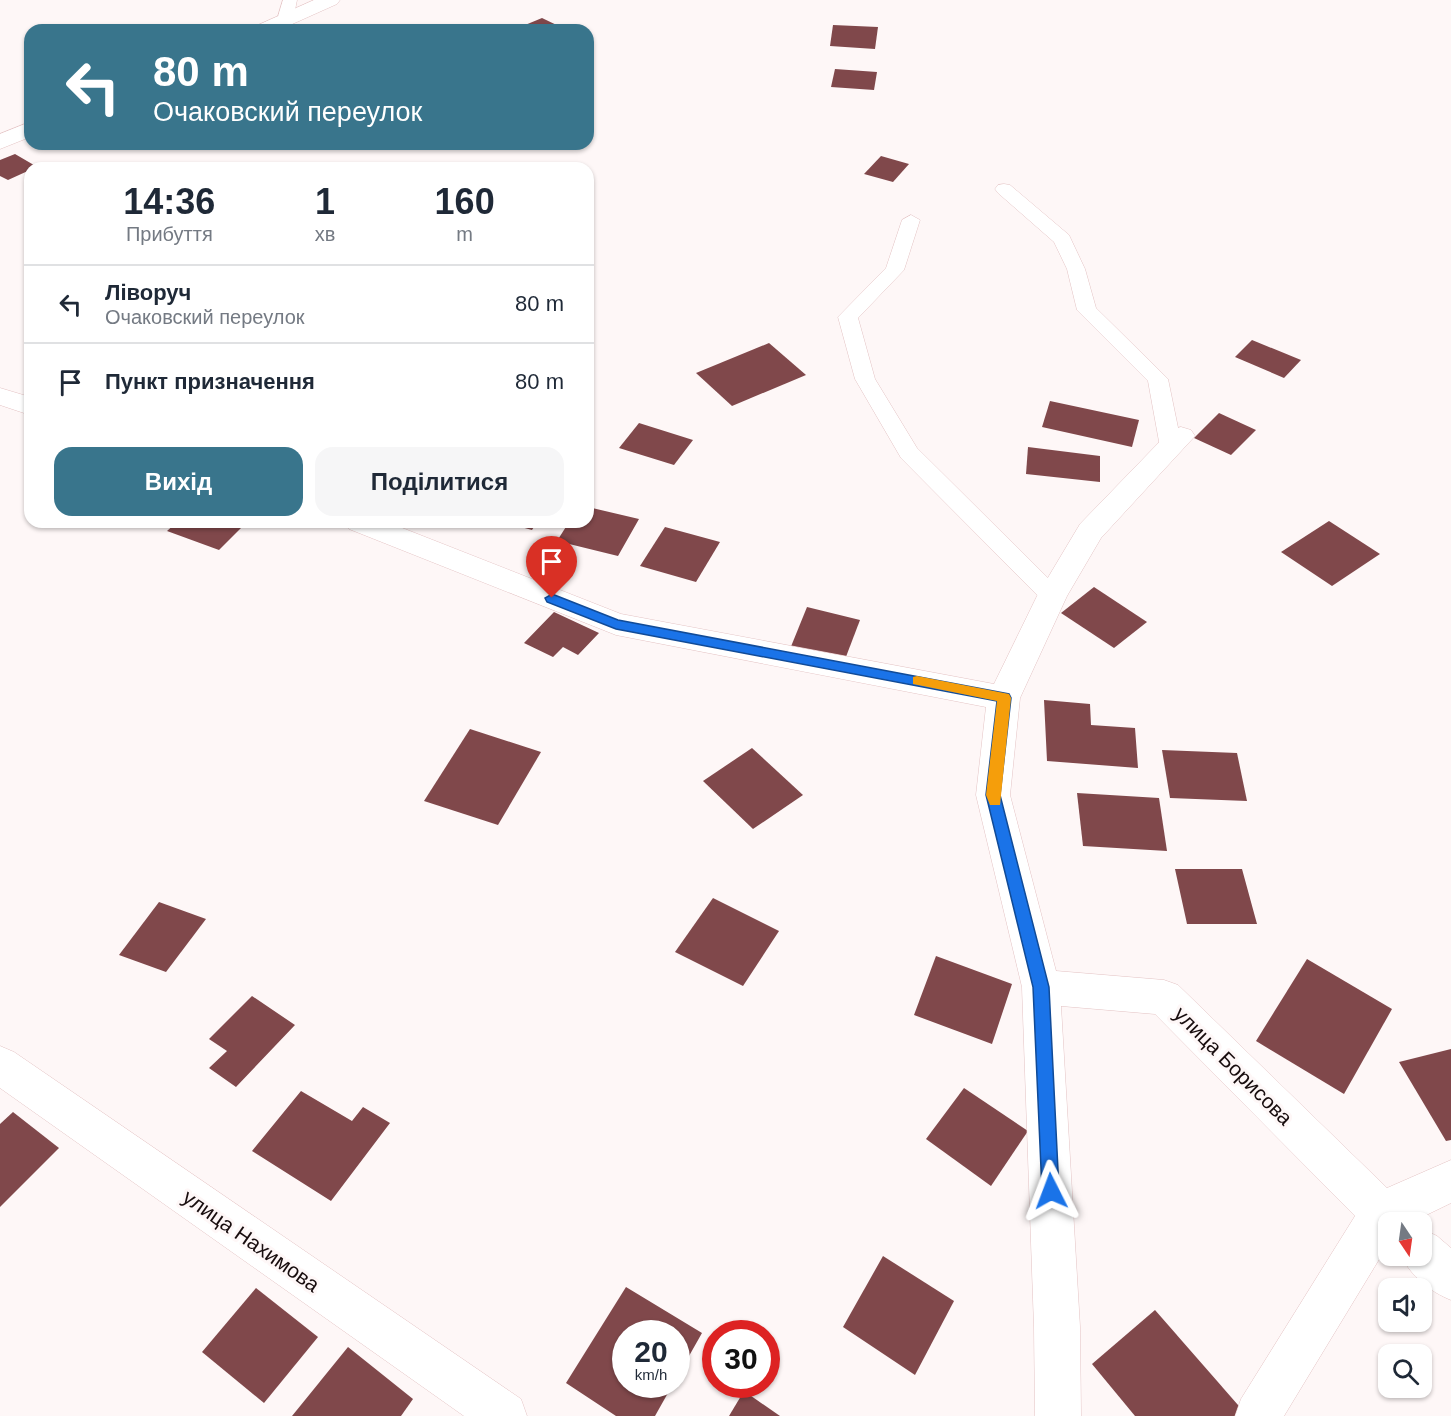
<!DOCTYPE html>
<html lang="uk">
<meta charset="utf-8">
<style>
body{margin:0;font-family:Arial,sans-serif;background:#f6f6f7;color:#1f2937;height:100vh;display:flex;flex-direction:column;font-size:22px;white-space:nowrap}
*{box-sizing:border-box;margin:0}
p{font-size:20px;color:#747a83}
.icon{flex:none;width:33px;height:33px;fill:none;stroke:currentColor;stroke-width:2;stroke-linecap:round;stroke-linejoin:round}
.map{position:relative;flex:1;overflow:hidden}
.sheet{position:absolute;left:24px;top:162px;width:570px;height:366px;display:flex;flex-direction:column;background:#fff;border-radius:18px;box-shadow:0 2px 4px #0004}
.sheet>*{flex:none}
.banner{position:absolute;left:24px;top:24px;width:570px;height:126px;border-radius:18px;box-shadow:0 2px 4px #0004;background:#39758c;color:#fff;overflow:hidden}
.needle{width:39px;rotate:167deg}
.buttons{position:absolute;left:1378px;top:1212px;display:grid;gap:12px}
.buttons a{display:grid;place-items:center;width:54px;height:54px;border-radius:12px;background:#fff;box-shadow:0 2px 4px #0004;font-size:30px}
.speed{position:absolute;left:612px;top:1320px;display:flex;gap:12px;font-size:30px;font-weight:700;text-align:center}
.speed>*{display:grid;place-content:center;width:78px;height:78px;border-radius:50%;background:#fff;box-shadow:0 2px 4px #0004;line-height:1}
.speed small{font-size:15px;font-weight:400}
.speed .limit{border:9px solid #d22;background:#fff;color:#111}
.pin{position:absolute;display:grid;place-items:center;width:51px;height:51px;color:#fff;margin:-62px -26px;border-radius:50% 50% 50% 0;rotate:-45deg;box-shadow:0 0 6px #0007}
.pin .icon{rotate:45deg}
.me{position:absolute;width:66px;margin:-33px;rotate:357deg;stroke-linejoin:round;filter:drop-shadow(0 0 4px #0008)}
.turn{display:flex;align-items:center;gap:21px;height:126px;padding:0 30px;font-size:27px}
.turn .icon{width:78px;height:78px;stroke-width:2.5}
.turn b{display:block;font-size:42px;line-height:51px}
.eta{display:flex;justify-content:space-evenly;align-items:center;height:102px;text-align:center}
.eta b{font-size:36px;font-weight:600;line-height:42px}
.cta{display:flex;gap:12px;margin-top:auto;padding:12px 30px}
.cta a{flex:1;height:69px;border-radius:18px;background:#39758c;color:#fff;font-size:24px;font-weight:600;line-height:69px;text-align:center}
.cta a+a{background:#f6f6f7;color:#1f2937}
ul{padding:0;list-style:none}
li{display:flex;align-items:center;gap:18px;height:78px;padding:0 30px;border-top:2px solid #e0e1e3}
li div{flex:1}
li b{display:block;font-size:22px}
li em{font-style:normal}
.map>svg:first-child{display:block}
</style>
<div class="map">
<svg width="1451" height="1416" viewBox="0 0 1451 1416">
<rect width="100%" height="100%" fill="#fef7f7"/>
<g fill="#80484b">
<path d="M542,18L567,30H513Z"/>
<path d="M833,25L878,27L875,49L830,46Z"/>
<path d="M835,69L877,72L874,90L831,87Z"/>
<path d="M15,154L39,168H30V170L8,180L0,176V160Z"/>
<path d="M881,156L909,164L893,182L864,174Z"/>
<path d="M1252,340L1301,360L1284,378L1235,357Z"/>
<path d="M769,343L806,375L732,406L696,373Z"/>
<path d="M1050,401L1139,420L1132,447L1042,427Z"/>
<path d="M1219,413L1256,430L1231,455L1194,438Z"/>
<path d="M639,423L693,440L674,465L619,448Z"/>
<path d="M1028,447L1100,456V482L1026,474Z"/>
<path d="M588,507L639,519L618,556L557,541L569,522H588Z"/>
<path d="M1329,521L1380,554L1332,586L1281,552Z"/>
<path d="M177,522H247L219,550L167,531Z"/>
<path d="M503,522H537L532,530Z"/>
<path d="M665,527L720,542L696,582L640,566Z"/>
<path d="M1094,587L1147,622L1114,648L1061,613Z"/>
<path d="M807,607L860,620L844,662L790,649Z"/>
<path d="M554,612L599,633L578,655L563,647L553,657L524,643Z"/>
<path d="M1044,700L1090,704L1091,725L1135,728L1138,768L1047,761Z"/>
<path d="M470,729L541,752L498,825L424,801Z"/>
<path d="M752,748L803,795L753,829L703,781Z"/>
<path d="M1162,750L1237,753L1247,801L1170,798Z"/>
<path d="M1077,793L1159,798L1167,851L1083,846Z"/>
<path d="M1175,869H1242L1257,924H1187Z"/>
<path d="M713,898L779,931L743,986L675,952Z"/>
<path d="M159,902L206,919L166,972L119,955Z"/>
<path d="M936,956L1012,984L992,1044L914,1015Z"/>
<path d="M1307,959L1392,1009L1344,1094L1256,1041Z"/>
<path d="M252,996L295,1025L236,1087L209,1068L227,1051L209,1039Z"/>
<path d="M1451,1049V1140L1446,1141L1399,1062Z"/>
<path d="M964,1088L1028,1131L991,1186L926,1139Z"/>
<path d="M301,1091L352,1121L363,1107L390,1123L331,1201L252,1151Z"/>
<path d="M13,1112L59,1148L0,1207V1124Z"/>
<path d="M883,1256L954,1301L915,1375L843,1327Z"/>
<path d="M626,1287L702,1333L676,1379V1334H626V1384H673L655,1416H616L566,1383Z"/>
<path d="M256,1288L318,1337L264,1403L202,1352Z"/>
<path d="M1155,1310L1245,1413L1243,1416H1135L1092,1364Z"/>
<path d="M348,1347L413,1399L401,1416H292Z"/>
<path d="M744,1391L780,1416H729Z"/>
</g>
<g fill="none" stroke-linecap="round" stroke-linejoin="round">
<g stroke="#e4c3c4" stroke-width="1">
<g id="service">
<path d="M283,0H297L293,20L285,25L277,20Z"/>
<path d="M1004,184L1010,185L1069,235L1085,269L1096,308L1168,379L1182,447L1179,452H1163L1160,447L1148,381L1077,310L1067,269L1054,242L998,193L995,189L998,185Z"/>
<path d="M911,215L920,220L904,270L858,318L875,379L917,448L1060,590L1064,596L1060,602L1052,605L1044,602L901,458L855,379L838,317L886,268L902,220Z"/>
</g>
</g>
<g stroke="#e4c3c4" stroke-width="1">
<g id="minor">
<path d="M314,0H340L337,4L279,30H253L256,26Z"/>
<path d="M30,122V137L0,149V134Z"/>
<path d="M0,388L30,397V415L0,405Z"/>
<path d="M1181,427L1191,430L1195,436L1101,538L1067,596L1020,698L1010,795L1056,971L1164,980L1178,985L1387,1188L1451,1160V1203L1412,1222H1389V1243L1284,1416H1235L1241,1399L1355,1216L1155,1014L1061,1006L1080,1327L1081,1416H1035L1034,1327L1022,987L976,795L986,707L616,635L349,529L344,522H387L621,614L994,684L1037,596L1080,524L1171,430Z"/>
<path d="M0,1046L14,1052L521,1399L527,1416H464L0,1088Z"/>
<path d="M1422,1229L1437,1236L1451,1248V1300C1431,1292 1410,1276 1402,1256H1422Z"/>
</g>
</g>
<use href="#service" fill="#fff" fill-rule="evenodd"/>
<use href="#minor" fill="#fff" fill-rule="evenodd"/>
</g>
<path fill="#1a73e8" stroke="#114b97" stroke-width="1.5" d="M552,594L618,620L1009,694L1011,698L1000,795L1049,987L1059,1191L1057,1197L1051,1200L1044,1197L1042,1191L1033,987L986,795L997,701L616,629L547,602L545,598Z"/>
<path fill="#f59e0b" d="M917,676L1009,694L1011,698L1000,805H990L986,795L997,701L913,684V677Z"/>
<g text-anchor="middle" stroke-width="6" stroke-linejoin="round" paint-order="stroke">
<g font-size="21" fill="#180d0e" stroke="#fef7f7">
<text transform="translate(1233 1066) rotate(45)" y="7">улица Борисова</text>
<text transform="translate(251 1241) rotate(35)" y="7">улица Нахимова</text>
</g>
</g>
</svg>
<div class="buttons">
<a><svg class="needle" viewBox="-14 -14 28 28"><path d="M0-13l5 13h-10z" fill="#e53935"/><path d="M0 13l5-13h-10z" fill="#747a83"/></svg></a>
<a><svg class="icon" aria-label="sound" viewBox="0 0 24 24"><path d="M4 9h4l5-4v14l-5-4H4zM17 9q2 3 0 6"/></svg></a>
<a><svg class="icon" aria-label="search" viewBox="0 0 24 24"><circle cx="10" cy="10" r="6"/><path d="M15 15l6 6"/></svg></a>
</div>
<div class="speed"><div>20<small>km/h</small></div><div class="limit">30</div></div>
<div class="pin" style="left:552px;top:598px;background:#d93025"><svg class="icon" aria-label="arrive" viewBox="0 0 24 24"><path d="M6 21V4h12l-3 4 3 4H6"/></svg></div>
<svg class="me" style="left:1051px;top:1191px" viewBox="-20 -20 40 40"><path d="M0-17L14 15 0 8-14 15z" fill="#1a73e8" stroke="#fff" stroke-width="4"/></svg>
<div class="banner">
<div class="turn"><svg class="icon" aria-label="left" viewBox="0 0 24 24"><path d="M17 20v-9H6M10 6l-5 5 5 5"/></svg><div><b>80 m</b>Очаковский переулок</div></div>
</div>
<section class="sheet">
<div class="eta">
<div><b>14:36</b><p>Прибуття</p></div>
<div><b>1</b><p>хв</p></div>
<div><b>160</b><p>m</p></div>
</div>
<ul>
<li><svg class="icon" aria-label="left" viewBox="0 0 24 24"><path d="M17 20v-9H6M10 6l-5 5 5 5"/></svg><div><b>Ліворуч</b><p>Очаковский переулок</p></div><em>80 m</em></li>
<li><svg class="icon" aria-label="arrive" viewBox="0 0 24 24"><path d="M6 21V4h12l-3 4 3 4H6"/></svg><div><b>Пункт призначення</b></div><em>80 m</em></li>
</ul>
<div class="cta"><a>Вихід</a><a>Поділитися</a></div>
</section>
</div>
